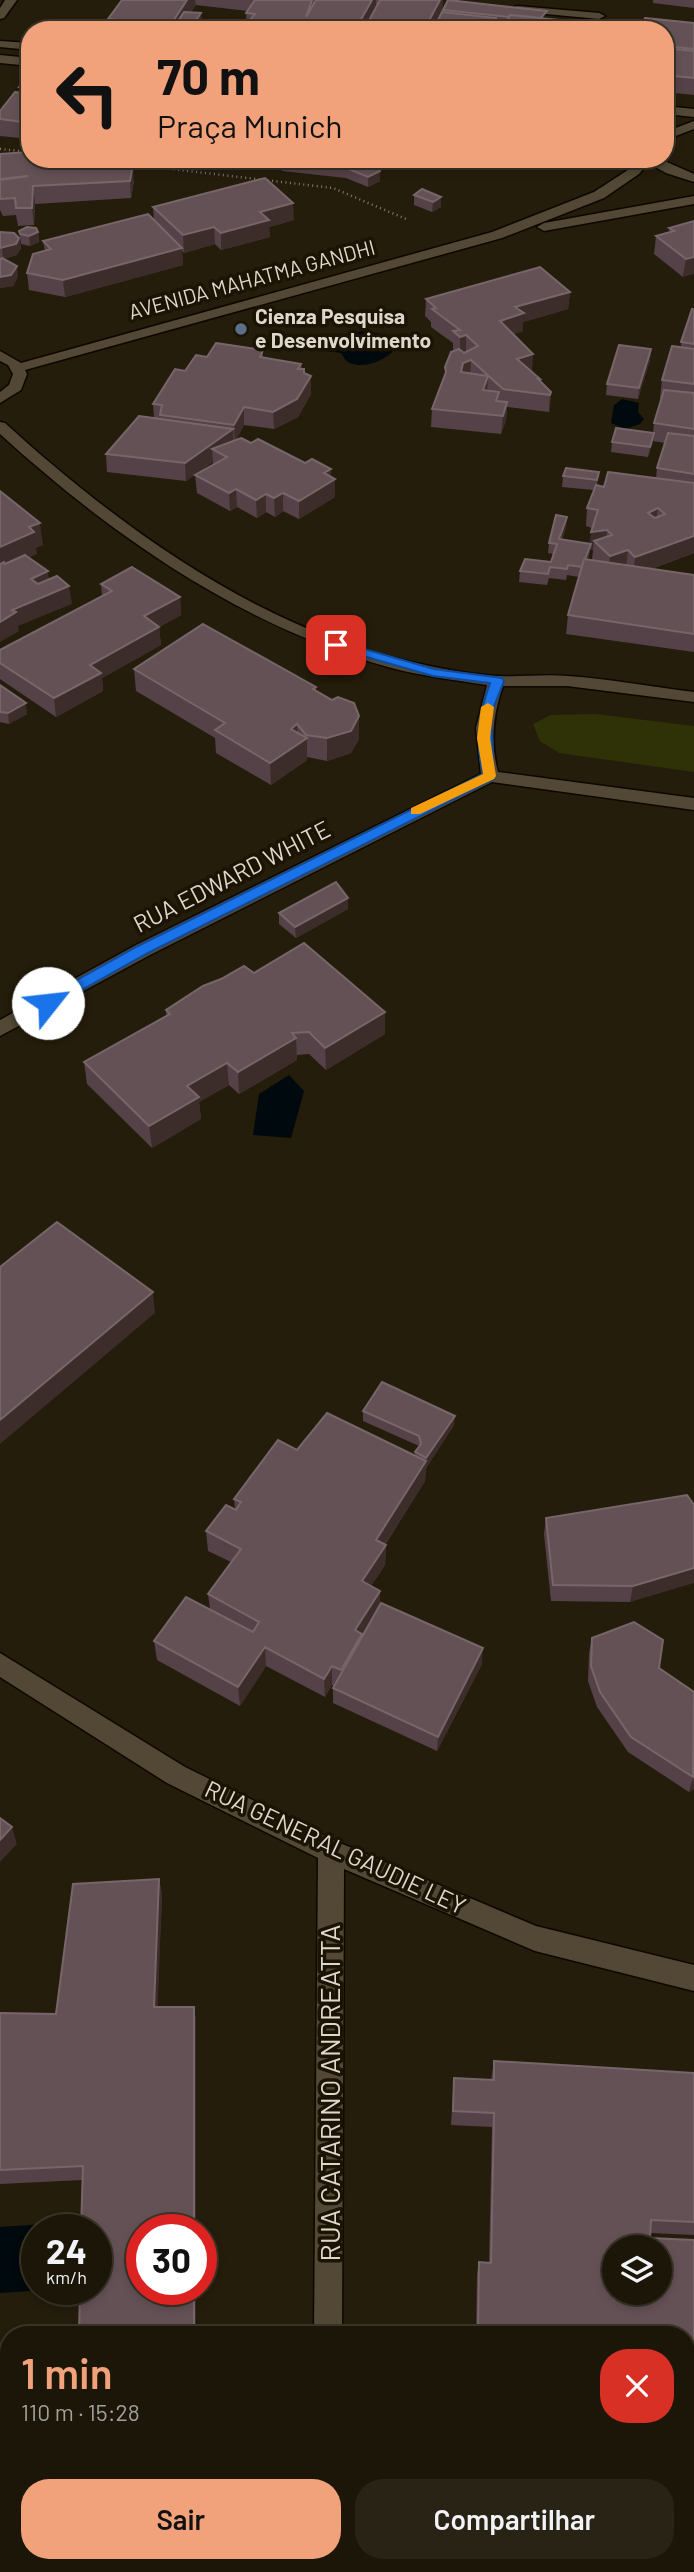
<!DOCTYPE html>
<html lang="pt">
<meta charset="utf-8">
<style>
body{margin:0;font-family:Barlow,sans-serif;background:#292316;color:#f1f3f6;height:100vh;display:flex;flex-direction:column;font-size:26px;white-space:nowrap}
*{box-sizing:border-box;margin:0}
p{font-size:23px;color:#a09f9c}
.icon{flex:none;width:38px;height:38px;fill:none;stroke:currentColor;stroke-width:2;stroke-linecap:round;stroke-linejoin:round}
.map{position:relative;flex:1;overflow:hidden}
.drawer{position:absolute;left:0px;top:2326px;width:695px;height:247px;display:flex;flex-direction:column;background:#1c1608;border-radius:28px 28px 0 0;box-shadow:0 4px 10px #0003,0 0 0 2px #3a3529}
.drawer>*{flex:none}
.banner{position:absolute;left:21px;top:21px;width:653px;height:147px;border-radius:28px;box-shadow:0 4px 10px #0003,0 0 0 2px #3a3529;background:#f1a27b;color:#111;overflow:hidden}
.fabs{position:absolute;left:602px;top:2235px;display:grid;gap:14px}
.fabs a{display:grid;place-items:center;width:70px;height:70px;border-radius:50%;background:#1c1608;box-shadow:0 4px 10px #0003,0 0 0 2px #3a3529;font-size:35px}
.speed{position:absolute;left:21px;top:2214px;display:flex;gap:14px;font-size:35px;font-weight:700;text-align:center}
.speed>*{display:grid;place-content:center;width:91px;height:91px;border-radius:50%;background:#1c1608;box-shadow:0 4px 10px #0003,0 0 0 2px #3a3529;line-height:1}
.speed small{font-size:18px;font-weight:400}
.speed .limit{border:10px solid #d22;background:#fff;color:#111}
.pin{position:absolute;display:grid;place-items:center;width:60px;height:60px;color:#fff;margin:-30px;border-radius:14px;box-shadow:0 4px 10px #0006}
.me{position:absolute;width:77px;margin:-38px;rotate:61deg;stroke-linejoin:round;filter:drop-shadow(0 0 5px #0008)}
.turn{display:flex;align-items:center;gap:24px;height:147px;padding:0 21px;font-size:32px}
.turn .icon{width:91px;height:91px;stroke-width:2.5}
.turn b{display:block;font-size:49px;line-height:60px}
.round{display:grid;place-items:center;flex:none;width:74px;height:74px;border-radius:28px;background:#292316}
.headline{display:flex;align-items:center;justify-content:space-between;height:119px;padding:0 21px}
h1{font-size:42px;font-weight:600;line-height:52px;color:#f1a27b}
.button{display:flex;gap:14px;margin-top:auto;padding:14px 21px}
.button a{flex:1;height:80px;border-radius:28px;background:#f1a27b;color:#111;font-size:28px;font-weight:600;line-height:80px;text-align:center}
.button a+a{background:#292316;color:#f1f3f6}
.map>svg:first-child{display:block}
</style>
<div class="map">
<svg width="694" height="2572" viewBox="0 0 694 2572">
<rect width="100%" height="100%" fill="#251d0b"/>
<path fill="#2e3206" d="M595,714L694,726V772L559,753L540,741L533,724L551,715Z"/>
<g fill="#00090d">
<path d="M362,331C375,332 393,334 394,350C385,361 362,370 348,362C345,360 343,356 341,353L325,351L317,347L330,337Z"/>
<path d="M622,399L639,403L638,412L644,419L640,424L625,429L611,423L614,405Z"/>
<path d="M289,1075L304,1091L291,1138L253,1135L259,1094Z"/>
<path d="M45,2224V2229L37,2230V2289L45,2290L0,2293V2227Z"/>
</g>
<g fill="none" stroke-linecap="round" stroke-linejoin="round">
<g stroke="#0e0700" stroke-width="3">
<g id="minor">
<path d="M5,0H17L4,18L0,19V8Z"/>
<path d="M518,6L599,13L605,16L599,19L514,11V7Z"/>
<path d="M0,41L30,43V50L0,47Z"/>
<path d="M0,55L30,58V66L0,63Z"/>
<path d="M665,106L694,109V117L665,114Z"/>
<path d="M694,121V129L665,140V132Z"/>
<path d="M638,159H660L694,174V182L666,173L648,163L639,174L604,198L502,238L25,370L27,374L21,390L0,403V392L9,385L13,374L8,365L0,361V351L21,363L492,232L594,192L631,168Z"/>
<path d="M694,196V204L544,231L537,227L544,223Z"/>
<path d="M0,422L5,423C119,527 262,631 416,663C443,669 472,675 499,676C522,677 545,674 568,676C610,679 652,687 694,692V702L567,686H503C493,715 490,742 498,772L694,798V810L492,782L150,955L0,1036V1020L136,945L481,774L476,728L487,685C454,680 421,676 388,667C240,625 112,536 0,434Z"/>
<path d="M0,1653L185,1767L340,1843L536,1926L694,1965V1991L535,1951L344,1869L342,2334H314L318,1858L167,1783L0,1677Z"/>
<rect x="311" y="2564" width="30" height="8"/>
</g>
</g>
<g stroke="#817a6b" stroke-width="2.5" stroke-dasharray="1 3.5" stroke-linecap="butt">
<path d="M0,149L30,152"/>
<path d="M129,164L333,188L406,219"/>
</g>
<use href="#minor" fill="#524835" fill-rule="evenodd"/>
</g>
<g fill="#554148" fill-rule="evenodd">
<path d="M122,0H443L442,10L432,30H249L247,29L246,13L248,11L196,5L191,12L202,23L199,27L200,30H109L108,19Z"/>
<path d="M653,0H694V8L653,3Z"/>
<path d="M443,10L546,19L505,26L496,25V30H433L443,12Z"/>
<path d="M643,23H694V95L665,92V30H621L622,27Z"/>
<path d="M30,73V139L0,136V111L20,92L19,87Z"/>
<path d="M0,154L27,158L134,181L131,198L35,204L34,225L18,226L16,215L3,216L0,210Z"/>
<path d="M282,159H373L380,181L368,187L346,178L282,171Z"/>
<path d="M422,189L441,207L432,212L414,205V195Z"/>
<path d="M153,207L294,220L269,227L270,237L221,250L215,244L184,253L182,251L183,265L65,297L29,290L27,273L45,251L43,241L154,220Z"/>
<path d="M694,221L683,277L654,254L656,236L669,233V228Z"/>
<path d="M19,231L38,232L39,242L30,246L21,244Z"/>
<path d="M0,232L19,238L21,248L17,255L3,259L18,276L13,286L0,288Z"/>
<path d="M570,292L568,309L523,322V331L513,334L532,372L540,379V381L551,392L549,412L507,407L506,420L501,434L431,427L432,409L445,375V367L455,351L453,349V343L431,327V322L425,316L426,299Z"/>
<path d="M694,309V553L651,569L694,575V652L566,634L568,615L579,577L567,575L566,580L549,578L547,585L519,582L520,571L551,562L554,554L548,553L549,543L567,517L566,527L562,540L590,543L592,528L586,526L587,508L594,490L562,487L563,476L599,472L597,485L604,487L656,478L657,468L665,443L653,441L648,457L611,452L612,442L653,433L654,423L662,398H660L662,380L681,347V342ZM590,550H593L592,560L593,561L588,560Z"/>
<path d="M651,349L650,360L638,399L606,395L607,384Z"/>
<path d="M263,350V358L301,364L302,369L304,373L311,376V394L298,417L274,429L244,425L236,440L251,443L331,477L335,497L299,519L283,511L275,517L266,512L257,518L237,507L230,511L197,493L195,475L213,465V462L186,481L107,472L106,454L154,418L153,404L185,371L207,357Z"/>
<path d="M101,584L180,597L181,615L159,627L161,645L102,678L103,691L56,717L0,679V650L102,596Z"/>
<path d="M134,669L316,687V691L359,739L351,753L327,761L307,757V760L271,785L216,753L215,738L136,691Z"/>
<path d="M0,685L27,714L9,724L0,722Z"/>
<path d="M348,909L296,938L279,924V913Z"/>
<path d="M254,973L385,1034L326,1070L309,1054L297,1055V1060L239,1094L229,1085L199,1102L201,1119L152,1148L87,1084L84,1062L166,1017V1010Z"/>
<path d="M363,1411L454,1425L426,1468L425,1481L385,1545H386L385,1565L371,1586L380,1591V1606L482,1664L437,1751L333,1703V1688L334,1686L332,1685L325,1697L266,1666L240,1706L157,1660L154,1641L210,1609L208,1594L231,1562L208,1551L206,1531L235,1509L234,1499L297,1450L415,1456V1452L419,1446L363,1421Z"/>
<path d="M687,1495L630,1602L551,1601L544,1534L546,1518Z"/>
<path d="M592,1638L659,1668L694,1692V1789L689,1792L628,1752L597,1707L588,1681L589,1653Z"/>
<path d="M159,1879L162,1895L157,2007H194L196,2022V2230H142V2289H196V2334H79L80,2289H96V2230H81L82,2180L0,2184V2013L56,2014L73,1884Z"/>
<path d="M494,2061L694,2073V2235L650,2233V2238L694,2240V2388H686V2334H476L477,2274L479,2262L489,2263L492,2127L451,2125L453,2092L454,2078L491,2080Z"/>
<path d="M9,2368L119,2564L118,2572H0Z"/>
<rect x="513" y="2564" width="157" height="8"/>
</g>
<g fill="#3c2c2a">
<path d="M187,0H195L196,5L179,30H170V26Z"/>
<path d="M372,0H376V9L364,30H355Z"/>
<path d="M440,0H443L442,10L432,30H424Z"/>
<path d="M201,13L202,23L197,30L192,26Z"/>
<path d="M496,18V30H491Z"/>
<path d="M297,20V30H293V27Z"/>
<path d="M347,159H355L346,168V161Z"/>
<path d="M133,164L134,181L131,198L130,181Z"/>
<path d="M380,171V181L368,187V177Z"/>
<path d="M33,186L35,204L34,225L32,208Z"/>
<path d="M441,197V207L432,212L433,202Z"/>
<path d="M293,203L294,220L269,227L270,237L221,250V233L260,212Z"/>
<path d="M214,227L215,244L184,253L183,235Z"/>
<path d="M38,232L39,242L30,246L29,236Z"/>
<path d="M19,238L21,248L17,255L3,259L2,249Z"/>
<path d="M182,248L183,265L65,297L63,280Z"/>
<path d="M694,257V274L683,277L686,259Z"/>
<path d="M17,266L18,276L13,286L0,288V277Z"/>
<path d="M570,292L568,309L523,322V331L499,339L500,321L515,307Z"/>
<path d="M466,335V353L460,355V337Z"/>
<path d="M651,349L650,360L638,399L639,388Z"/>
<path d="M533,354L532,372L517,359Z"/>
<path d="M471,360L470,378L461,372L463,363Z"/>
<path d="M311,376V394L298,417L274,429L273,412Z"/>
<path d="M488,376L487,393L483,390Z"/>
<path d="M551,392L550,410L549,412L550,395Z"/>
<path d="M507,402L506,420L501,434L503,416Z"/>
<path d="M244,407V425L235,443L234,425Z"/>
<path d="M233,429L234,446L212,449L213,462L186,481L185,463Z"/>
<path d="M654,433L653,443L648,457L650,447Z"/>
<path d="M331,469V481L335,479V497L299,519V501L324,473Z"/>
<path d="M236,489L237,507L230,511L229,493Z"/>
<path d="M283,493V511L275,517L274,498Z"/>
<path d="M266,494V512L257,518L256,500Z"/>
<path d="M658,508L655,527L648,513Z"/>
<path d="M567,517L566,527L558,550L559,539Z"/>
<path d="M40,523L43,545L36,548L37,554L0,571V547L29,527Z"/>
<path d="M607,530L605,548L594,541L593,550H590L582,577L583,567L589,547L591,532Z"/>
<path d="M694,536V553L633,575L635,557Z"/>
<path d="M628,550L626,569L608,574L610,556Z"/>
<path d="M48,571L50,589L34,598L31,579Z"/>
<path d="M69,586L72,604L18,626L19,631L0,642V622L12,610Z"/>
<path d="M180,597L181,615L159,627L161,645L102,678L103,691L56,717L54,698L144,616Z"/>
<path d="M26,703L27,714L9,724L8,713Z"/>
<path d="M359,716V739L351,753L327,761V738Z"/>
<path d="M297,724L298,744L307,738V760L271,785L270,763L291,729Z"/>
<path d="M348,898V909L296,938L295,927Z"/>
<path d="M385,1012V1034L326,1070L325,1048Z"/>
<path d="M296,1038L297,1060L239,1094L238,1072Z"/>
<path d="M227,1063L229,1085L199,1102L201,1119L152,1148L149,1126L187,1086Z"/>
<path d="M153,1292L155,1313L0,1444V1420Z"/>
<path d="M455,1416L454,1425L426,1468V1458Z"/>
<path d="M426,1461L425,1481L375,1560L376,1540Z"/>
<path d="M386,1545L385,1565L362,1600V1581Z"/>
<path d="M694,1568V1583L630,1602L633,1586Z"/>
<path d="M380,1591V1610L341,1689V1670L355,1630Z"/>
<path d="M265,1647L266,1666L240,1706L238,1687Z"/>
<path d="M483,1648L482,1664L437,1751L438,1737Z"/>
<path d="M332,1666V1685L325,1697L324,1679Z"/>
<path d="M693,1777L694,1789L689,1792Z"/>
<path d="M12,1827L17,1844L0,1862V1840Z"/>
<path d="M159,1879L162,1895L157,2023L154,2007Z"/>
<path d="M194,2007L196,2022V2230H194Z"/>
<rect x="194" y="2289" width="2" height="45"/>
<path d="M114,2564H119L118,2572H117L114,2567Z"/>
</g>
<g fill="#645156" stroke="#776669" stroke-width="2" fill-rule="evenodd">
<path d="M122,0H187L170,26L108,19Z"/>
<path d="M255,0H312L306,17L316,0H372L355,30H298L304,21L297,20L293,27H285L283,30H263L267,24L250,20L255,14L246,13Z"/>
<path d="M380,0H440L424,30H364Z"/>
<path d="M448,0L547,11L541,18L510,15L509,17L443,10Z"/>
<path d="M184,12L201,13L192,26L200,27L198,30H172Z"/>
<path d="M442,12L496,18L491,30H433Z"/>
<path d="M510,15L570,21L566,30H503Z"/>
<path d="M645,18L694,23V49L665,46V30H641Z"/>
<path d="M625,21L643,23L640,29L622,27Z"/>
<path d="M665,48L694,51V78L665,75Z"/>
<path d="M30,73V89L19,87Z"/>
<path d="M15,92L30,94V123L0,119V111Z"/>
<path d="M27,152V158H30V159H93L133,164L130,181L33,186L32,208H16L15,198L1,199L0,196V180L28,176L0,179V154Z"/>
<path d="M329,159H347L346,161Z"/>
<path d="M351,159H373L380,171L368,177L346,168Z"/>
<path d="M265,178L293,203L260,212L269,220L221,233L214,227L183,235L153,207Z"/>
<path d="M422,189L441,197L433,202L414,195Z"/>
<path d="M148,214L182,248L63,280L27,273L33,254L51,249L43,241Z"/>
<path d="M694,221V257L686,259L656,236L674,231L669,228Z"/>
<path d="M27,227L36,228L38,232L29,236L20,234L19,231Z"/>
<path d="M0,232L14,233L19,238L16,244L0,248Z"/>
<path d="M2,258L17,266L11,275L0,277V259Z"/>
<path d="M540,267L570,292L515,307L524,313L500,321L533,354L517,359L540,379H538L551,392L550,395L503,389L471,360L463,363L461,372L488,376L483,390L499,392L496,401L507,402L503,416L432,409L446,372L445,367L451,352L459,349L464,353L478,346L466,335L460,337L453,331L460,330L432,309L436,308L426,299Z"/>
<path d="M692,309H694V344L681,342Z"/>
<path d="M216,343L263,350L260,357L301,364L298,369H304V373L311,376L297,399L273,412L244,407L234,425L160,415L162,405L153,404L175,369L185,371L196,355L207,357Z"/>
<path d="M619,345L651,349L639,388L607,384Z"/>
<path d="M672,346L694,349V384L662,380Z"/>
<path d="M664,390L694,393V429L654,423Z"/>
<path d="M139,416L233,429L185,463L106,454Z"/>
<path d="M616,428L654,433L650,447L612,442Z"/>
<path d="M668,433L694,436V474L657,468Z"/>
<path d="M241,438L251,443L258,439L305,463L312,459L331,469L324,473L335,479L299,501L283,493L274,498L266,494L256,500L236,489L229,493L195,475L227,457L212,449Z"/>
<path d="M566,468L582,470L599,472L597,480L563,476Z"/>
<path d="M608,472L694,483V536L635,557L628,550L610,556L594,541L612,535L607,530L591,532L598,510L587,508L596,485L604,487ZM658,508L665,514L655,518L648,513Z"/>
<path d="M0,491L40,523L29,527L34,532L0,547Z"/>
<path d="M556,515L567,517L559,539L591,544L582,567L568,565L567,569L550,567L548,574L520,571L525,559L551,562L557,544L549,543Z"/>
<path d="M25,555L48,571L31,579L38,584L57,576L69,586L12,610L16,612L0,622V564L4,562L5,564Z"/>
<path d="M584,559L694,575V634L568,615Z"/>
<path d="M132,567L180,597L144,616L159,627L90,665L101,673L54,698L0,663V650L112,591L101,584Z"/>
<path d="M203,624L316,687L313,689L332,700L338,697L354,703L359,716L351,731L327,738L306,735L297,724L291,729L307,738L270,763L215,730L225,723L134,669Z"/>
<path d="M0,685L26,703L8,713L0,712Z"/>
<path d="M336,882L348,898L295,927L279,913Z"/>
<path d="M304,943L385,1012L325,1048L309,1032L292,1033L296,1038L238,1072L227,1063L187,1086L199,1097L149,1126L84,1062L170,1014L166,1010L203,986L221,979L244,966L254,973Z"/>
<path d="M57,1222L153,1292L0,1420V1267Z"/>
<path d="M382,1382L455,1416L426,1458L415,1452L421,1444L419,1436L363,1411Z"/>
<path d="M327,1413L426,1461L376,1540L386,1545L362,1581L380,1591L355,1630L362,1634L341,1670L332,1666L324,1679L265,1647L238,1687L154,1641L186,1597L253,1632L259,1622L208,1594L241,1549L206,1531L226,1505L236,1510L241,1502L234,1499L278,1440L297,1450Z"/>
<path d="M687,1495L694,1505V1568L633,1586L553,1585L546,1518Z"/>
<path d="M381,1603L483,1648L438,1737L333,1688Z"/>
<path d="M634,1622L663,1640L659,1668L694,1692L693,1777L631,1737L600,1692L591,1666L592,1638Z"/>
<path d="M0,1818L12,1827L0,1840Z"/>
<path d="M159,1879L154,2007H194V2230H142V2289H194V2334H79L80,2289H96V2230H81L83,2166L0,2170V2013L56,2014L73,1884Z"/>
<path d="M494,2061L694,2073V2222L651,2220L650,2238L694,2240V2377H686V2334H478L479,2262L491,2263L494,2113L453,2111L454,2078L494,2080ZM614,2247H660V2292H614Z"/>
<path d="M0,2368H9V2564H114V2567L52,2566V2572H0Z"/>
<rect x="121" y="2564" width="138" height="8"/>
<rect x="515" y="2564" width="155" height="8"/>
</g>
<path fill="#1a73e8" stroke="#114b97" stroke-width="2" d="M336,641L434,669L502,678L504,681L491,714L494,779L148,953L53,1006H43V999L138,946L483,774C475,742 479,714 490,683L433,676L332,647L330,645Z"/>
<path fill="#f59e0b" d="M488,703L494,707L490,738L496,776L494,779L420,814H411V808L483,774L477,738L481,707Z"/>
<circle fill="#5c6f8a" stroke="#1b1303" stroke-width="2.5" cx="241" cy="329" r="7"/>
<g text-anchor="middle" stroke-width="7" stroke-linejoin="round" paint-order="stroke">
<g font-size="21" fill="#ddd7cc" stroke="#1b1303">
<text transform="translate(252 280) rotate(-15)" y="7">AVENIDA MAHATMA GANDHI</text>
</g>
<g font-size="21" font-weight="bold" fill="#ddd7cc" stroke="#1b1303" text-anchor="start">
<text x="255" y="324">Cienza Pesquisa<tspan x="255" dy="24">e Desenvolvimento</tspan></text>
</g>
<g font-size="24" fill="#ddd7cc" stroke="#1b1303">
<text transform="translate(232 877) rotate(-27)" y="8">RUA EDWARD WHITE</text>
<text transform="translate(335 1848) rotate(25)" y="8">RUA GENERAL GAUDIE LEY</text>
</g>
<g font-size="28" fill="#ddd7cc" stroke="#1b1303">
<text transform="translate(330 2093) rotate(-90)" y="10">RUA CATARINO ANDREATTA</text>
</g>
</g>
</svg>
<div class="fabs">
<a><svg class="icon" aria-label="layers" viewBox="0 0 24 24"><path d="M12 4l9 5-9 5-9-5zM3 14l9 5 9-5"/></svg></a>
</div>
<div class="speed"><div>24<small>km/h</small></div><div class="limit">30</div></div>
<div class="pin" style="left:336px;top:645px;background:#d93025"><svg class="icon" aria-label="arrive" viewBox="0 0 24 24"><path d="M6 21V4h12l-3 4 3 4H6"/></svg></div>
<svg class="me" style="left:48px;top:1003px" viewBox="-20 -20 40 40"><circle r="19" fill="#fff"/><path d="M0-13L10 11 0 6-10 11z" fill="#1a73e8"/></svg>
<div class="banner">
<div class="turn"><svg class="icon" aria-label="left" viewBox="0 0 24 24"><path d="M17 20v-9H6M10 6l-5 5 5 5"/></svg><div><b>70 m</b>Praça Munich</div></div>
</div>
<section class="drawer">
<div class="headline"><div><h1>1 min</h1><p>110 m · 15:28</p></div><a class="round" style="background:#d93025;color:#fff"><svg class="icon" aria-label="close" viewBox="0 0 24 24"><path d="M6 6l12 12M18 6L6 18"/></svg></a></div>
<div class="button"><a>Sair</a><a>Compartilhar</a></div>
</section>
</div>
